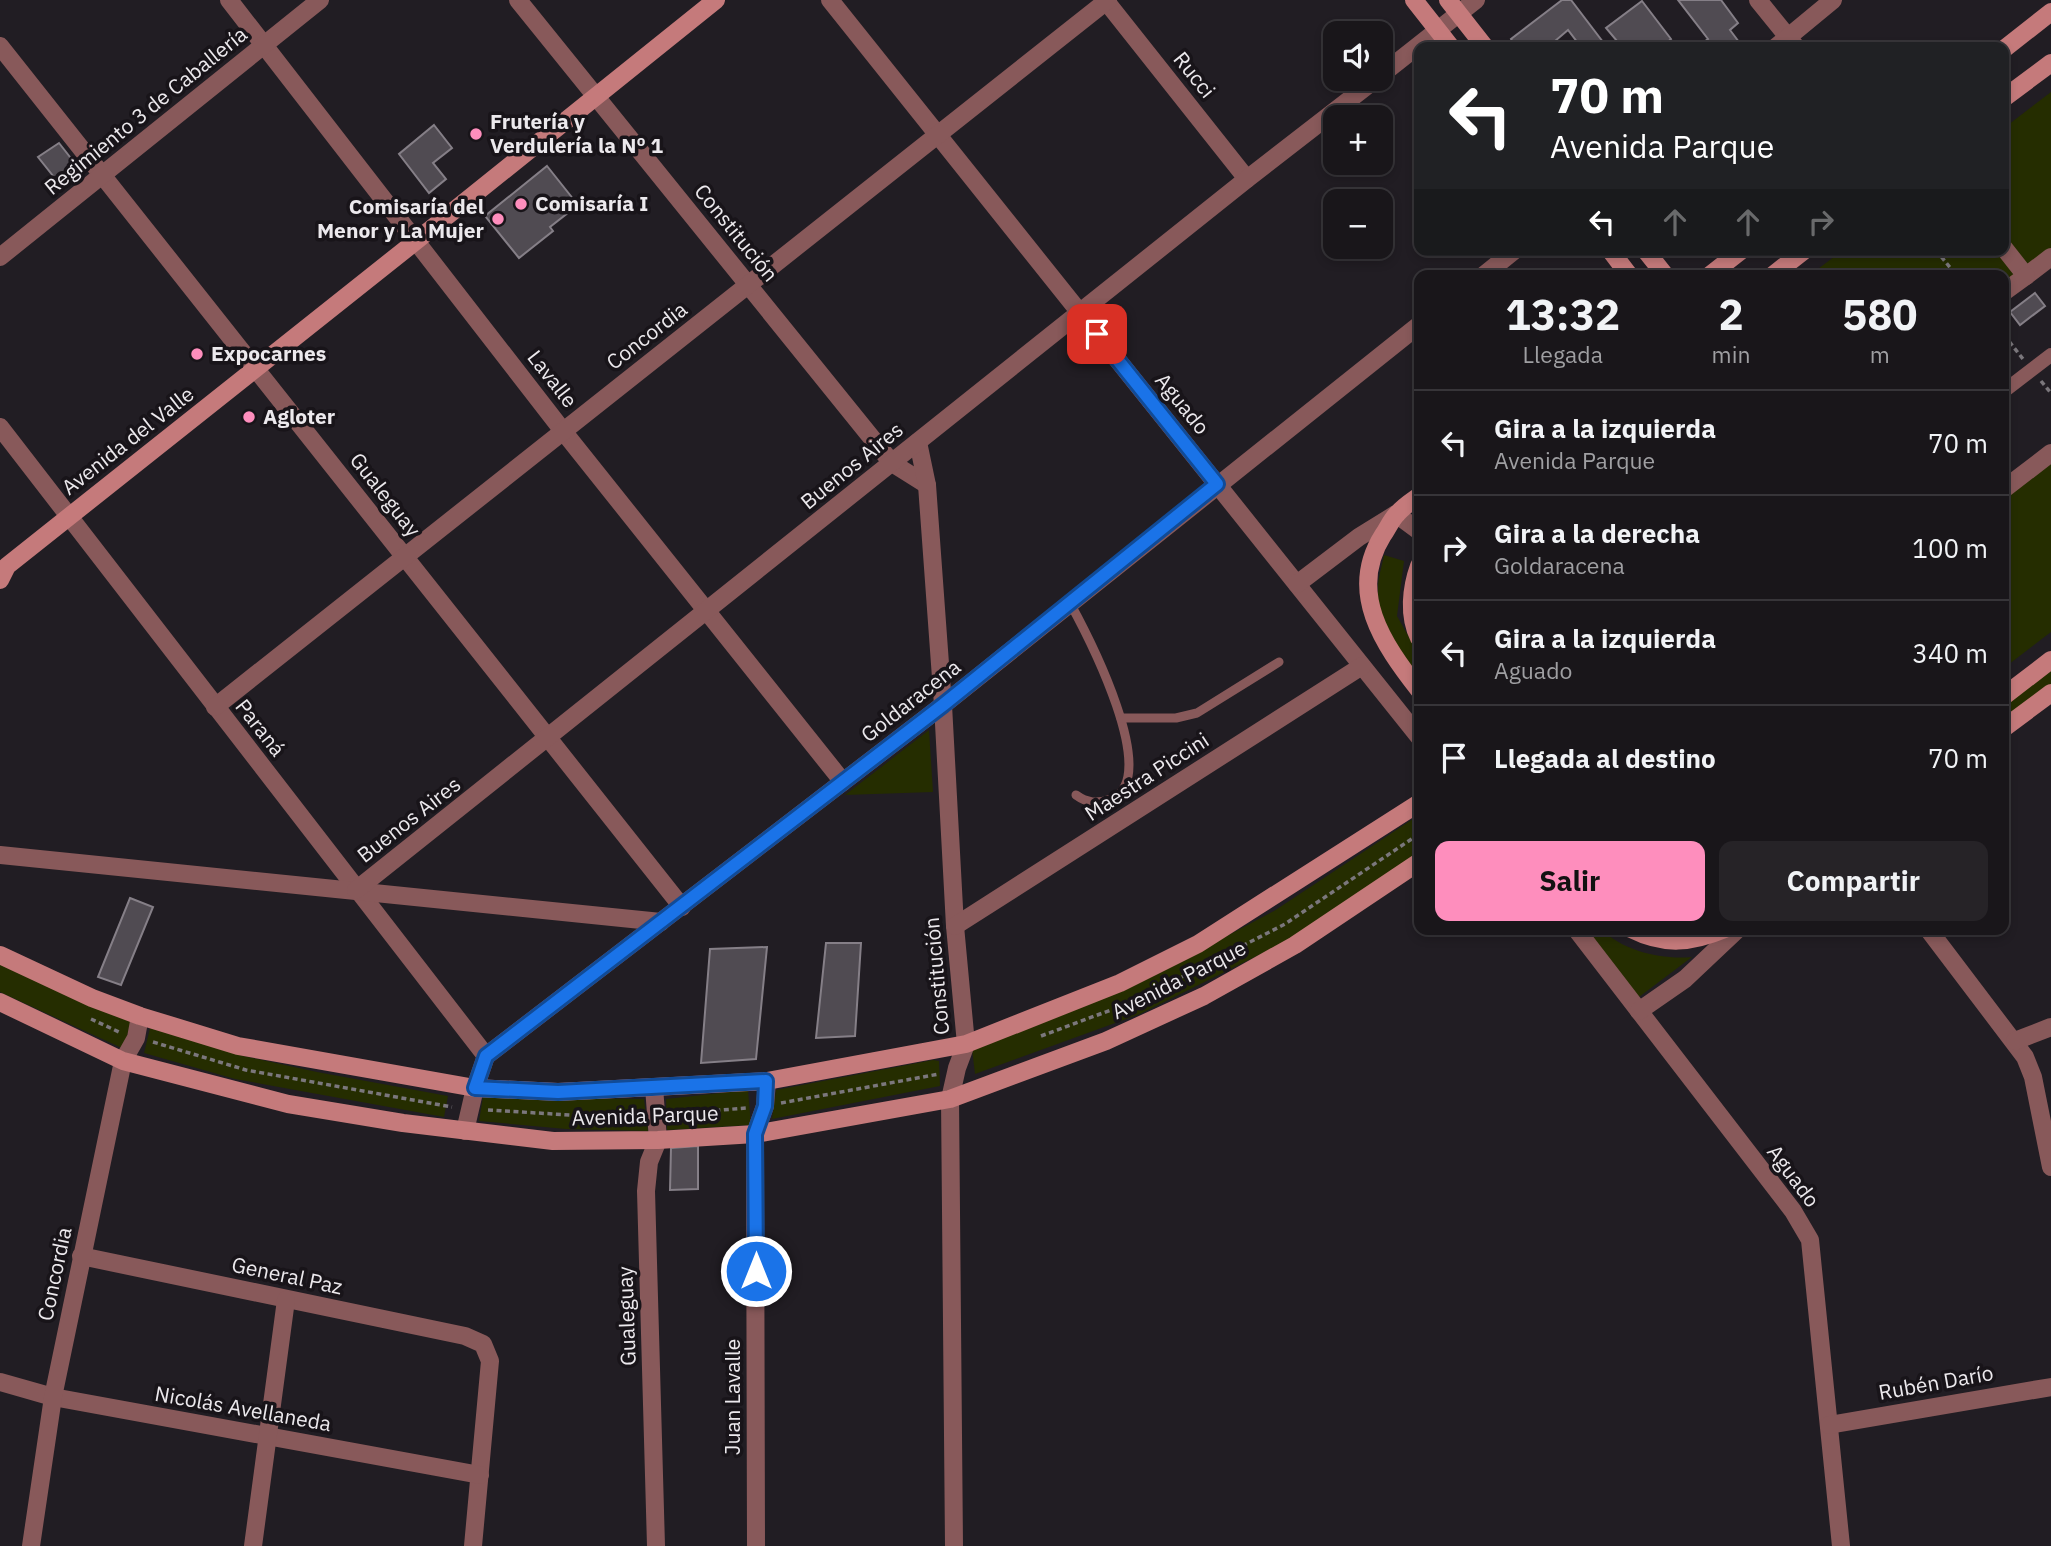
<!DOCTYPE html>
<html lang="es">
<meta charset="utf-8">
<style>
body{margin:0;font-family:"IBM Plex Sans",sans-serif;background:#262327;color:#f1f3f6;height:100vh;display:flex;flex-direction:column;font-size:26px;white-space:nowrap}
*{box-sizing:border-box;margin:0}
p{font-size:23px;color:#9f9fa2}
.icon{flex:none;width:38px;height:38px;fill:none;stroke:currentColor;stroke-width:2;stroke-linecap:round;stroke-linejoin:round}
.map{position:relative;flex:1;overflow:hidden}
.panel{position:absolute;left:1414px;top:270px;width:595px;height:665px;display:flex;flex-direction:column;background:#19161a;border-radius:14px;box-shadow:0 4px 10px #0003,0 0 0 2px #373539}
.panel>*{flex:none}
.guide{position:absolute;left:1414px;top:42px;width:595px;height:214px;border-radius:14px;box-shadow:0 4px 10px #0003,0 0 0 2px #373539;background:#202124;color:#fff;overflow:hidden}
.tools{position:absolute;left:1323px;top:21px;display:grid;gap:14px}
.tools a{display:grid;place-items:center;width:70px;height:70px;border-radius:14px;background:#19161a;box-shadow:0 4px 10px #0003,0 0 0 2px #373539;font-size:35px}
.pin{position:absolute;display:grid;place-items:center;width:60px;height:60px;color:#fff;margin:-30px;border-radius:14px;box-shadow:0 4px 10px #0006}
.me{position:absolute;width:77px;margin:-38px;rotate:0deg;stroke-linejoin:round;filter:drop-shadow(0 0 5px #0008)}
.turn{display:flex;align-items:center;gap:24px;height:147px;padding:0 21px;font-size:32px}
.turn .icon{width:91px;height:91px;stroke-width:2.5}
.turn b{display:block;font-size:49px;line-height:60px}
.lanes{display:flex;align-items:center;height:66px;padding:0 21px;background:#0003;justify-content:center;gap:35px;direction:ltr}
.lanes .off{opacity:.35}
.eta{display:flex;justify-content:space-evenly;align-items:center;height:119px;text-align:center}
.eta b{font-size:42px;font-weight:800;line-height:49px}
.button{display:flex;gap:14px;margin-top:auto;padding:14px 21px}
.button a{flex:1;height:80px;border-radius:14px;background:#fe8ebd;color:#111;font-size:28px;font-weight:800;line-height:80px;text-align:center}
.button a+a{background:#262327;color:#f1f3f6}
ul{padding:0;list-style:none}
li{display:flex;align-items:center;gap:21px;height:105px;padding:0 21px;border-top:2px solid #373539}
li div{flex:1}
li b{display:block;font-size:26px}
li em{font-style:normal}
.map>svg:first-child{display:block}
</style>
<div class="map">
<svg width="2051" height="1546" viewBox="0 0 2051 1546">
<rect width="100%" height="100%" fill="#211d23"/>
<g fill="#252d00">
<path d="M2051,92V258L2004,293V275H1810L1843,250H2004V128Z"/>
<path d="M2051,445V632L2004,668V481Z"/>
<path d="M1384,555L1404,561L1397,616L1419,655V678C1401,653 1376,620 1378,588C1378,577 1382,566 1384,555Z"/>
<path d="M2051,668V685L2004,720V704Z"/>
<path d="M929,730L933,792L845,795Z"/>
<path d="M1419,815V852L1291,939L1140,1014L975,1074L972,1049L1125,990L1274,911Z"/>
<path d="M1587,929H1601C1623,951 1662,960 1692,957L1639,997Z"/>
<path d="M0,962L131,1020L124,1049L0,992Z"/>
<path d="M150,1028L244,1056L317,1072L448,1096L444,1117L235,1079L144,1053Z"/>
<path d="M933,1060L939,1061L940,1086L772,1119L776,1090Z"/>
<path d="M748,1090L751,1125L667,1130L666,1099Z"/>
<path d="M483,1097L644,1099L648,1131L566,1129L479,1121Z"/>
</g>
<g fill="#504b52" stroke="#857f87" stroke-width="2">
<path d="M1562,0H1571L1603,42L1596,47H1581L1568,30L1555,41L1560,47H1516L1511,39Z"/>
<path d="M1678,0H1721L1738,23L1730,30L1739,42L1733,47H1697L1708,39Z"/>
<path d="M1642,1L1671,39L1662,47H1622L1606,28Z"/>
<path d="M434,125L452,148L433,163L446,179L429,193L399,154Z"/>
<path d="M59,143L77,166L58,182L38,157Z"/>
<path d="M547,166L578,205L550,227L553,231L519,258L485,216Z"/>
<path d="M2035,293L2045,306L2020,325L2010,312Z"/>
<path d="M130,898L153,907L121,985L98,977Z"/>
<path d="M826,943H861L855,1036L816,1038Z"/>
<path d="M767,947L756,1059L701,1063L710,949Z"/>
<path d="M698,1146V1189L670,1190L671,1148Z"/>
</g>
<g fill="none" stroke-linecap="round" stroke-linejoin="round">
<g stroke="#7b777c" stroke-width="3.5" stroke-dasharray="5 3.5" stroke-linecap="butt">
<path d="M1936,250L1956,275"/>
<path d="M2004,335L2023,359"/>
<path d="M2041,381L2051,393"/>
<path d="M91,1019L119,1032"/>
<path d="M1041,1036L1135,1001L1285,924L1419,834"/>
<path d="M153,1042L246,1070L452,1107"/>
<path d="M781,1103L939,1074"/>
<path d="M488,1110L570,1115H638"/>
<path d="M673,1114L746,1108"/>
</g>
<g stroke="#88595a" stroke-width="9">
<path d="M1070,603C1087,634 1163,779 1111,799C1097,804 1087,803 1076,795"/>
<path d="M1121,718H1176L1197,713L1279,662"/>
</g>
<path stroke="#88595a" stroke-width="14" d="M2004,391L2051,355"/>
<g stroke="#88595a" stroke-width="18">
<path d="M229,0L563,431L843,782"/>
<path d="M518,0L892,463L927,485"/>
<path d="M830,0L1419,737"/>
<path d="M1105,0L1247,179"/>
<path d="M1758,0L1796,47"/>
<path d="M0,46L682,907"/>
<path d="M1776,47L1833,0"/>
<path d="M1381,75L1476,0"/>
<path d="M2004,248L2026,276L2051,257"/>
<path d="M0,257L320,0"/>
<path d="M1484,275L1515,250"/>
<path d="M2004,292L2026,276"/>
<path d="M0,427L486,1056"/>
<path d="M918,442L927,485L943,705L955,926L966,1044L957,1068L950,1099L954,1546"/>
<path d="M2004,489L2051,453"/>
<path d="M1297,584L1359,537L1396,514L1419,531"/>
<path d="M215,707L1108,0"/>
<path d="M0,855L661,922"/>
<path d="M356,890L1247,179L1376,79"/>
<path d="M955,926L1362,666"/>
<path d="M1576,929L1793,1211L1810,1240L1841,1546"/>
<path d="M1928,929L2025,1057L2033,1077L2051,1167"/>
<path d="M1639,1011L1685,979L1738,929"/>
<path d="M2015,1041L2051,1027"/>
<path d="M654,1087L658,1140L649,1162L646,1191L656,1546"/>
<path d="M465,1131L475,1088L486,1056L943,705L1419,325"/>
<path d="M81,1256L465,1336L483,1344L490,1361L473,1546"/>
<path d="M0,1382L53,1397L480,1475"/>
<path d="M1829,1425L2051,1387"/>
<path d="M31,1546L53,1397L123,1061L136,1038L140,1016"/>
<path d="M253,1546L286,1300"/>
<path d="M756,1546L755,1134L765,1106L767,1081"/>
</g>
<g stroke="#c57a7b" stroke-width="18">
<path d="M1414,0L1451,47"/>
<path d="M1448,0L1485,47"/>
<path d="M2004,49L2051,12"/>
<path d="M2004,98L2051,63"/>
<path d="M1610,250L1629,275"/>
<path d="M1645,250L1665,275"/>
<path d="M1710,275L1742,250"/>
<path d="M1773,275L1805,250"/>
<path d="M1419,496C1412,501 1404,506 1398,513C1392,518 1388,528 1383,535C1347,592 1383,644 1419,690"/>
<path d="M1419,566C1411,588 1408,616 1419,638"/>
<path d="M0,580L7,566L416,241L716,0"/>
<path d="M2004,696L2051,660"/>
<path d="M2004,728L2051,693"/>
<path d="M1631,929C1665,946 1691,943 1725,929"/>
<path d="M0,955L92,998L140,1016L238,1046L475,1088L558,1092L767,1081L966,1044L1120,983L1198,944L1419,803"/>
<path d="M0,1002L123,1061L288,1104L403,1123L553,1141L658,1140L755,1134L950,1099L1106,1041L1204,996L1295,945L1419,862"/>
</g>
</g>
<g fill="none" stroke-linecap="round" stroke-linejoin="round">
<g stroke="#114b97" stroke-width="18">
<path id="route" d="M756,1271L755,1134L765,1106L766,1081L558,1092L475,1088L486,1056L943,705L1217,484L1097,334"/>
</g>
<use href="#route" stroke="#1a73e8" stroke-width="12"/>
</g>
<g fill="#fe8ebd" stroke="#181419" stroke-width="2.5">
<circle cx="476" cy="134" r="7"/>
<circle cx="521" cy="204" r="7"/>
<circle cx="498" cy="219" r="7"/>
<circle cx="197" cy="354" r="7"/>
<circle cx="249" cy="417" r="7"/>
</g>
<g text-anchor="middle" stroke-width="7" stroke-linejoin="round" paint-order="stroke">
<g font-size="21" fill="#ece9ed" stroke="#181419">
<text transform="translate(1194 75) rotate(51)" y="7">Rucci</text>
<text transform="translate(146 111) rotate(-39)" y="7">Regimiento 3 de Caballería</text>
<text transform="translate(736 233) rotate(51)" y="7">Constitución</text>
<text transform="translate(647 336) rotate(-38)" y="7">Concordia</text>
<text transform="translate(552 379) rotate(52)" y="7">Lavalle</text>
<text transform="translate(1182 404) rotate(51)" y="7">Aguado</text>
<text transform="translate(128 441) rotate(-38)" y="7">Avenida del Valle</text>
<text transform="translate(852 466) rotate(-39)" y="7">Buenos Aires</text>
<text transform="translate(385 495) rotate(52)" y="7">Gualeguay</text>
<text transform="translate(911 701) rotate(-38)" y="7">Goldaracena</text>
<text transform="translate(260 728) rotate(52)" y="7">Paraná</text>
<text transform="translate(1147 777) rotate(-33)" y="7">Maestra Piccini</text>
<text transform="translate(409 820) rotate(-38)" y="7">Buenos Aires</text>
<text transform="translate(937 976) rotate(-95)" y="7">Constitución</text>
<text transform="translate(1179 980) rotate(-27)" y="7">Avenida Parque</text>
<text transform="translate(645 1116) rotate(-2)" y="7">Avenida Parque</text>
<text transform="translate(1793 1176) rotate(53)" y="7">Aguado</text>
<text transform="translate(55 1274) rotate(-78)" y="7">Concordia</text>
<text transform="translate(287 1276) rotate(12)" y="7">General Paz</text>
<text transform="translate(627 1316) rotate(-92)" y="7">Gualeguay</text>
<text transform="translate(1936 1383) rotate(-10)" y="7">Rubén Darío</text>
<text transform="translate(733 1397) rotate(-90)" y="7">Juan Lavalle</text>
<text transform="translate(243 1409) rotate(10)" y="7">Nicolás Avellaneda</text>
</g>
<g font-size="21" font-weight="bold" fill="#ece9ed" stroke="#181419" text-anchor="start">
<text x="490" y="129">Frutería y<tspan x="490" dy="24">Verdulería la Nº 1</tspan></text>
<text x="535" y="211">Comisaría I</text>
<text x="484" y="214" text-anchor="end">Comisaría del<tspan x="484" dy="24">Menor y La Mujer</tspan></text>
<text x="211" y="361">Expocarnes</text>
<text x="263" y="424">Agloter</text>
</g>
</g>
</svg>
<div class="tools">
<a><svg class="icon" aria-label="sound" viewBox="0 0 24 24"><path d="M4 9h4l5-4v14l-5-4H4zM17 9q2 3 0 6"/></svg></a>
<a>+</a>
<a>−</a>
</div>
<div class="pin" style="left:1097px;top:334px;background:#d93025"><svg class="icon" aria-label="arrive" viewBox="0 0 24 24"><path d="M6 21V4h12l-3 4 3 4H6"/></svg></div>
<svg class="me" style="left:756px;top:1271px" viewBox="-20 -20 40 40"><circle r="17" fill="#1a73e8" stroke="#fff" stroke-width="3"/><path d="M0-11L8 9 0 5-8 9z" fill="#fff"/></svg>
<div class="guide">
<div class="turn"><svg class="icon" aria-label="left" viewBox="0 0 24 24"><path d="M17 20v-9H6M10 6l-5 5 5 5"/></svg><div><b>70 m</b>Avenida Parque</div></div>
<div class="lanes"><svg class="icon" aria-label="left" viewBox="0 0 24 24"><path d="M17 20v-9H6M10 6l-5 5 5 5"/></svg><svg class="icon off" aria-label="ahead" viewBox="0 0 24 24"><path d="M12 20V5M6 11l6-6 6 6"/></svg><svg class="icon off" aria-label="ahead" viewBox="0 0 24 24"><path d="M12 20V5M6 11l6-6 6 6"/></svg><svg class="icon off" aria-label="right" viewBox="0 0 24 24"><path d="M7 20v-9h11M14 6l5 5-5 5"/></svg></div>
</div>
<section class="panel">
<div class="eta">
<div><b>13:32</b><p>Llegada</p></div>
<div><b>2</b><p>min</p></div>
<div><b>580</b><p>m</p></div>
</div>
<ul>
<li><svg class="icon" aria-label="left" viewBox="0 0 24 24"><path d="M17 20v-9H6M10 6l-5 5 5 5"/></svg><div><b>Gira a la izquierda</b><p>Avenida Parque</p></div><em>70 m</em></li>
<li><svg class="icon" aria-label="right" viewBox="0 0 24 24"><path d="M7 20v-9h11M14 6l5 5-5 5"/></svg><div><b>Gira a la derecha</b><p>Goldaracena</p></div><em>100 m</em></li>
<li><svg class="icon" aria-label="left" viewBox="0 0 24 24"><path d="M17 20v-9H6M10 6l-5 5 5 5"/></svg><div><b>Gira a la izquierda</b><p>Aguado</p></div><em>340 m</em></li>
<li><svg class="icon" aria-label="arrive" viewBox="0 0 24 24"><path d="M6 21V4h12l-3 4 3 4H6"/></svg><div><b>Llegada al destino</b></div><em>70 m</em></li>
</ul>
<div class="button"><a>Salir</a><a>Compartir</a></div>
</section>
</div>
